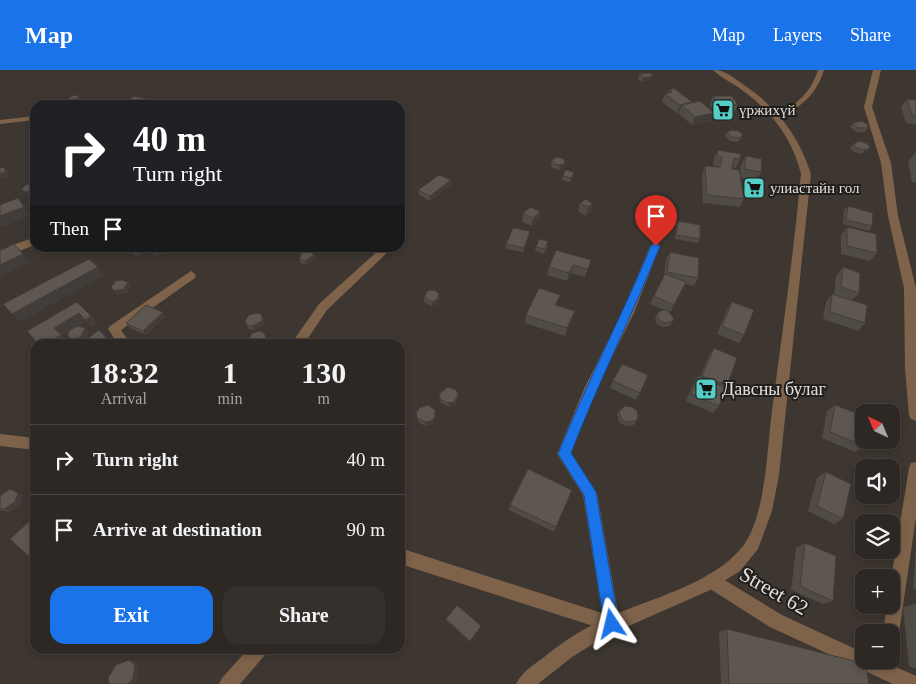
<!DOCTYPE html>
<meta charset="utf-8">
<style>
body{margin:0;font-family:"Times New Roman",serif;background:#36302d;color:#f1f3f6;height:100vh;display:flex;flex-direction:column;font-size:19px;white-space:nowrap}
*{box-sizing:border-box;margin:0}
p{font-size:16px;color:#a7a6a7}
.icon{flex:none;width:28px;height:28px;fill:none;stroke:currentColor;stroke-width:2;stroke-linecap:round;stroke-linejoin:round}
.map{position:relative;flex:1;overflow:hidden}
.sheet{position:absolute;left:30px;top:269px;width:375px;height:315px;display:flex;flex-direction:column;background:#2e2825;border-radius:15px;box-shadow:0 2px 8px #0003,0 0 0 1px #494442}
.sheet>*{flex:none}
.guide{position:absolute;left:30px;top:30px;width:375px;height:152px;border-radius:15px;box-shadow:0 2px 8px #0003,0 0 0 1px #494442;background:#202124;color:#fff;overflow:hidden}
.needle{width:32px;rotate:316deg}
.buttons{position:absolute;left:855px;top:334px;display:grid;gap:10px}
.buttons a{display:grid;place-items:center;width:45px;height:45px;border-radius:10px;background:#2e2825;box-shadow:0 2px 8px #0003,0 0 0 1px #494442;font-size:25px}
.pin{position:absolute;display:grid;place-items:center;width:42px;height:42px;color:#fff;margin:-51px -21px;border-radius:50% 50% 50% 0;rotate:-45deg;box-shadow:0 0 5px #0007}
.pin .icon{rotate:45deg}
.me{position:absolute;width:55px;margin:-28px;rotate:350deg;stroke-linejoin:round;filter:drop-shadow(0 0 4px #0008)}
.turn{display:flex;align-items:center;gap:18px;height:105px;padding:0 20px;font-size:22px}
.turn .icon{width:65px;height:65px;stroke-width:2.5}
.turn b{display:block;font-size:35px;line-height:42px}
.then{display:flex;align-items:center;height:48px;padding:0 20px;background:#0003;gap:10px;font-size:19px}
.eta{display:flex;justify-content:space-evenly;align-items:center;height:85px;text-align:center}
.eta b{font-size:30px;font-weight:700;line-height:35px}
.primary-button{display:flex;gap:10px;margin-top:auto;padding:10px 20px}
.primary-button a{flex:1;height:58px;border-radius:15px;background:#1a73e8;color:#fff;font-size:20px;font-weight:700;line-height:58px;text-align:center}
.primary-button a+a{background:#36302d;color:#f1f3f6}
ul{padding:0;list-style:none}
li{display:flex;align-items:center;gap:15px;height:70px;padding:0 20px;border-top:1px solid #494442}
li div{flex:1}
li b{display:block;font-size:19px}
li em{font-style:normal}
header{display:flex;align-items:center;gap:30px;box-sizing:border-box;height:70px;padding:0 25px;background:#1a73e8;color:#fff}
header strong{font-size:24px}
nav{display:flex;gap:28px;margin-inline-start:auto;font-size:18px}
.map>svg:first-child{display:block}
</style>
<header>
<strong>Map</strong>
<nav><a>Map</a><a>Layers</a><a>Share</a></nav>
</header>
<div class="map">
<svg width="916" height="614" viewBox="0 0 916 614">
<rect width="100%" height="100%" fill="#3d3631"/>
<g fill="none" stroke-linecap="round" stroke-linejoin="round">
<path fill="#7e634a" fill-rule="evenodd" d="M818,0H824C818,20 807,31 791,42C786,45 782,49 777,48V46C797,32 810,25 818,0Z"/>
<g fill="#7e634a" fill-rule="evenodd">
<path d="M873,0H881L872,37L891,93L898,146L916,218V351L911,349L909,345L905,299L904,218L888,146L881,93L864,37Z"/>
<path d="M35,46V50L0,54V50Z"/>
<path d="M35,167V175L0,188V180Z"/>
<path d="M655,172L660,176L634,243L596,319L571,383L597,423L620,554L618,560L612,562L400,494V478L602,543L583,425L557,384L584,319L622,243L650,176Z"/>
<path d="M381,178H392L327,240L304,274H291L319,234Z"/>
<path d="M191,201L196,205L195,208L121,260L131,274H118L108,259L110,256Z"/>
<path d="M0,364L35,368V380L0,376Z"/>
<path d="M916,392V447L899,563L897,569L891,571V562H883L887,535H891V509L909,398L911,393Z"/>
<path d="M713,503L782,545L864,583V590H880L916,606V614H893L770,557L707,517L705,511L707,505Z"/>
<path d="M248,579H267L265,585L240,614H219L222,608Z"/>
</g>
<path fill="#7e634a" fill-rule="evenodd" d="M713,0C726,0 734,8 744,15C777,37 799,66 811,104L779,405L772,441L758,479L740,501L708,521L606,566L572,587L538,614H516C521,603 533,595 543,588C562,572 584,558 607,548C648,529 714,514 743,476C767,444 767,373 773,333C783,257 794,181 801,104C792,68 772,42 742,20C733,13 721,8 713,0Z"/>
</g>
<g fill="#514b46">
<path d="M640,4L651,10L641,12L638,8Z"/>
<path d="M669,20L691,33L710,51L692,55L679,44V43H677L662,32L665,24L668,23Z"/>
<path d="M74,25L81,30L80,33L69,34L66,30Z"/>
<path d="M713,26L738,35L734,43L715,44L710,35Z"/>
<path d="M907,29L916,30V55L906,53L901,37Z"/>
<path d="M853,53L868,58L865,62H856L850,57Z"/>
<path d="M727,62L743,65L741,69L737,72L730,71L725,66Z"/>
<path d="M853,74L870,78L867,82L862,84L854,82L850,78Z"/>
<path d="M718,80L740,89L736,98L733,97L732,99L740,105L741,94L746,86L761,102L756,111L740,107L744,129L740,137L703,133L702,104L705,96L718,97V96L713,95L714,88Z"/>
<path d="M915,83H916V113L912,112L908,92Z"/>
<path d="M552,90L565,93L564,97L559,100L553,98L551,95Z"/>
<path d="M563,106H573L570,112L562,110Z"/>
<path d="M451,110V115L430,131L419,125L418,120Z"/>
<path d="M586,129L591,142L586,146L578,141L580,133Z"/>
<path d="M848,136L872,156L869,161L843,154L844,140Z"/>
<path d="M540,142L539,150L531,156L522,152L523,143Z"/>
<path d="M678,151L700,169L698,173L675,169L676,155Z"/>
<path d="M847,157L877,183L870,191L841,184V165Z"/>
<path d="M530,161L529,165L523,182L506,179V174Z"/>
<path d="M548,176L544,184L535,181L536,177Z"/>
<path d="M128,178H165L167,181L157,187L150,180L138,187Z"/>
<path d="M670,182L698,208L694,216L685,214L670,243L669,242L674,249L670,256L662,257L657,254L655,248L657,244L666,241L650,234L664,206L666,190Z"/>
<path d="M299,189L316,190L306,195L301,193Z"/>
<path d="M591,190L585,207L571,203L567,211L547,205L549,197Z"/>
<path d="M843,197L859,223L852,230L865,253L858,261L823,249L826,232L832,224H834L836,206Z"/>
<path d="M439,224L440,228L437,234L432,236L424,232V228Z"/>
<path d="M732,232L744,265L739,273L717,264L727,240Z"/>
<path d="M558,233L557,235L575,241L565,266L525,253L526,245Z"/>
<path d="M91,246L98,254L92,257L86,251L78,256L85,258L89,262L85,271L76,273L71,270L67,266L69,261L62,265L69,272L66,274H38L27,261Z"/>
<path d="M166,246L146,265L129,257L126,253Z"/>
<path d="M264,249V255L254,260L249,259L245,251Z"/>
<path d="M714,278L727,316L725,318L719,336L713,343L686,331L693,314L698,306L700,307L709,286Z"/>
<path d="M613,311L640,323L636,330L610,318Z"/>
<path d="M439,324L458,329L455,335L449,337L441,333Z"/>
<path d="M835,335L864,376L855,382L822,368L827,341Z"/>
<path d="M435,340V349L432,354L425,356L418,352L416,343Z"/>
<path d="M619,341L638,347L634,355L625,356L619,352L617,344Z"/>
<path d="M826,402L843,449L834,454L808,441L817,408Z"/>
<path d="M23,425L20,435L10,442L0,440V426Z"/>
<path d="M510,435L556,457L554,462L509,440Z"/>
<path d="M805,473L833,531L823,534L791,520L796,478Z"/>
<path d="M916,476V520L913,518Z"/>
<path d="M915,534H916V599L909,596L903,537Z"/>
<path d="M446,549L481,556L470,572L446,550Z"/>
<path d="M727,559L869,614H721L719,562Z"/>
</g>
<g fill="#423d39">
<path d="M653,6L651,10L641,12L643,8Z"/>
<path d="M79,26L81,30L80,33L77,29Z"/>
<path d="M156,31L158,35H151Z"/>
<path d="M692,32L688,40L682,35L679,43H677L680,35Z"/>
<path d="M714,43L710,51L692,55L695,47Z"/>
<path d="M870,78L867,82L862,84L865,80Z"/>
<path d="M565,93L564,97L559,100L560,95Z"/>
<path d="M6,99L9,103L8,107L1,110L0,108V104Z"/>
<path d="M451,110V115L430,131V126Z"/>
<path d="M35,118V125L28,126L24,122Z"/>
<path d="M18,128L31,145L0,158V146Z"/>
<path d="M593,134L591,142L586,146L588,137Z"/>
<path d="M540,142L539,150L531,156L533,148Z"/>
<path d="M14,174L30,192L0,207V195Z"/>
<path d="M133,178H148L150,180L138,187Z"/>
<path d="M152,178H165L167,181L157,187Z"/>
<path d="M314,185L316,190L306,195L305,191Z"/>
<path d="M573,195L571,203L567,211L569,203Z"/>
<path d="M98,197L104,206L20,252L12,244Z"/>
<path d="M128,212L131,216L128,223L117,225L114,221Z"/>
<path d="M439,224L440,228L437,234L432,236V232Z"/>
<path d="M575,241L572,248L565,266L567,258Z"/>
<path d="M163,242L166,246L146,265L143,261Z"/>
<path d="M79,243L86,251L62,265L69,272L66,274H45L54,258Z"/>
<path d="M262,245L264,249V255L254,260L252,256Z"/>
<path d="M91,246L98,254L92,257L85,250Z"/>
<path d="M85,258L89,262L85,270L76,273L72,269Z"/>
<path d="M265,264L268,272L266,274H256Z"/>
<path d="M458,325V329L455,335L449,337L448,333Z"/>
<path d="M435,346V349L432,354L425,356V352Z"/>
<path d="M18,423L23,425L20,435L10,442L4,439Z"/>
<path d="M129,590L134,591L139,596L137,610L134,614H128Z"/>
</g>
<g fill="#5e5751" stroke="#423d39">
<path d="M650,3L653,6L643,8L640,4Z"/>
<path d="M674,18L692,32L680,35L665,24L672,22L669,20Z"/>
<path d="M74,25L79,26L77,29L66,30Z"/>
<path d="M134,26L156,31L151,35H122Z"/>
<path d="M713,26H732L738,35H718Z"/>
<path d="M907,29L916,30V46L912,45Z"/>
<path d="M700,31L714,43L695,47L682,35Z"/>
<path d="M862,51L868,55V58H858L853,53Z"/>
<path d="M732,60L739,61L743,65L739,68L732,67L727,62Z"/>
<path d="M860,71L868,74L870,78L865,80L857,78L853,74Z"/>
<path d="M718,80L741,84L740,89L734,88L732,99L739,100L744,129L707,125L705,96L720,97L722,87L717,86Z"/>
<path d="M746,86L762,89L761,102L744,99Z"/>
<path d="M558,87L564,89L565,93L560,95L554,94L552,90Z"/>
<path d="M1,97L6,99L4,102L0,104V98Z"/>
<path d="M565,100L574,102L571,108L563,106Z"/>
<path d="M439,105L451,110L430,126L418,120Z"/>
<path d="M27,114L35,115V118L33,120L24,122L22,119Z"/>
<path d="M18,128L24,137L0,146V135Z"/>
<path d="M586,129L593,134L588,137L580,133Z"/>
<path d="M848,136L873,143L872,156L846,150Z"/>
<path d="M531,137L540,142L533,148L523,143Z"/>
<path d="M678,151L700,155V169L676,165Z"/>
<path d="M847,157L876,164L877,183L847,176Z"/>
<path d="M513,158L530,161L524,178L506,174Z"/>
<path d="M539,169L548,171L545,179L536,177Z"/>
<path d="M14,174L23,184L0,195V181Z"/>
<path d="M309,180L314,185L305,191L299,189L302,182Z"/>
<path d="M556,180L591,190L588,199L573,195L569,203L549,197Z"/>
<path d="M670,182L699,188L698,208L667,202Z"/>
<path d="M89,189L98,197L12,244L3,234Z"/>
<path d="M843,197L860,203L859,223L841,217Z"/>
<path d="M665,204L686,212L674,235L654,226Z"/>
<path d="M121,210L128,212L124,219L114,221L111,217L116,211Z"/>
<path d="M539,218L560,225L555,235L575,241L567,258L526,245Z"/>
<path d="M434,220L439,224L437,230L432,232L424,228L427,221Z"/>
<path d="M832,224L867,235L865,253L830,242Z"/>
<path d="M77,232L91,246L85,250L79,243L54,258L61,265L45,274H38L27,261Z"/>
<path d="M732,232L754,240L744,265L722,256Z"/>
<path d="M146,235L163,242L143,261L126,253Z"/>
<path d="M662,240L668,241L674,249L672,252L664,253L659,250L657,244Z"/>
<path d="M258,243L262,245V251L252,256L247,255L245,251L249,245Z"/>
<path d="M78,256L85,258L81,267L72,269L67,266L70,260Z"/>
<path d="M99,260L112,274H80Z"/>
<path d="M260,261L265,264L266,268L263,272L256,274H251L248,270L252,263Z"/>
<path d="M714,278L737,288L727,316L702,306Z"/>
<path d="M622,294L648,305L640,323L613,311Z"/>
<path d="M698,306L726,318L719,336L691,324Z"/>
<path d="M448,317L456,320L458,325L454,332L448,333L441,330L439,324Z"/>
<path d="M428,335L435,340V346L431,351L425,352L417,348L416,343L419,338Z"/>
<path d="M835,335L864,346V370H865L864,376L830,362Z"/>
<path d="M625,336L632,337L637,341L638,347L636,351L627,352L621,349L619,341Z"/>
<path d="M528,399L572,420L556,457L510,435Z"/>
<path d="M826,402L851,414L843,449L817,436Z"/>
<path d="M10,419L18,423L15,432L4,439L0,438V426Z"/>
<path d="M35,446V492L10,469Z"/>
<path d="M805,473L836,486L833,531L800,516Z"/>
<path d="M457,535L481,556L470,571L446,549Z"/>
<path d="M727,559L866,594L869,614H729Z"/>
<path d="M129,590L135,595L133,609L128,614H109L108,608L116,595Z"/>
</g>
<path fill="#1a73e8" stroke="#114b97" d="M656,173L660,176C632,246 598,313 571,383L596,422L619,554L617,559L612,562L607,559L604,554L584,425L558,384C586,314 622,246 651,176Z"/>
<defs>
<g id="supermarket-square" transform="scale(1.125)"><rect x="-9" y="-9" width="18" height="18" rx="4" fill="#55cec6" stroke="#211f1c"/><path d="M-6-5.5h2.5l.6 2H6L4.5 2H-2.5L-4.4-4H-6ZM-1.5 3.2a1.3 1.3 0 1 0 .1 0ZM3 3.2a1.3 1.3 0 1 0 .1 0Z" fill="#111"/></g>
</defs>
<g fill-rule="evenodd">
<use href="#supermarket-square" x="723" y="40"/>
<use href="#supermarket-square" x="754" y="118"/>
<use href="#supermarket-square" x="706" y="319"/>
</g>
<g text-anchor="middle" stroke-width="4" stroke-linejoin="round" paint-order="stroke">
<g font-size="15" fill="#e4dfdc" stroke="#211f1c" text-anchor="start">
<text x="739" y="45">үржихүй</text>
<text x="770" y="123">улиастайн гол</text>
</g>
<g font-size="18" fill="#e4dfdc" stroke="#211f1c" text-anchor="start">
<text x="722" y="325">Давсны булаг</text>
</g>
<g font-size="21" fill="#e4dfdc" stroke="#211f1c">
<text transform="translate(774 521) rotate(30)" y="7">Street 62</text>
</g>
</g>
</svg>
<div class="buttons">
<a><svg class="needle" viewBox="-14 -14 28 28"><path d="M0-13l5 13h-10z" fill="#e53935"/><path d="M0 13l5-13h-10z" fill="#a7a6a7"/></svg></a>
<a><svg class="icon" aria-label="sound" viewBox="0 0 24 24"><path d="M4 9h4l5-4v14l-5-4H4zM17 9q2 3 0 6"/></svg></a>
<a><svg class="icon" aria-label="layers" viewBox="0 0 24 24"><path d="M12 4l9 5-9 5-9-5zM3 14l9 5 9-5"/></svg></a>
<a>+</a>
<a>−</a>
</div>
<div class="pin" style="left:656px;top:176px;background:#d93025"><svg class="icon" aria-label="arrive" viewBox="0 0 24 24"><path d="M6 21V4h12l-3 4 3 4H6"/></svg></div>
<svg class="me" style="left:612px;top:554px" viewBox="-20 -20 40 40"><path d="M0-17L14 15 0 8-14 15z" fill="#1a73e8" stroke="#fff" stroke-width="4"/></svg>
<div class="guide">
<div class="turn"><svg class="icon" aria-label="right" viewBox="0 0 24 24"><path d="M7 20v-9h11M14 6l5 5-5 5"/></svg><div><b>40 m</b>Turn right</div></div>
<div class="then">Then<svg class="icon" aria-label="arrive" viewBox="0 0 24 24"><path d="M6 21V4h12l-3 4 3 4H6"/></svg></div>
</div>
<section class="sheet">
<div class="eta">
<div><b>18:32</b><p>Arrival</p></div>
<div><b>1</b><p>min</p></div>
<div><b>130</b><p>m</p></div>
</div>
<ul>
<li><svg class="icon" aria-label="right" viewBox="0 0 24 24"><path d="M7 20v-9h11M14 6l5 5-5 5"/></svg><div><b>Turn right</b></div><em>40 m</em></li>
<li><svg class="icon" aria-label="arrive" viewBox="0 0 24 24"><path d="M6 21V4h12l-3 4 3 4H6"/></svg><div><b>Arrive at destination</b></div><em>90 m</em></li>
</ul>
<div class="primary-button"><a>Exit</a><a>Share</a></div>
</section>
</div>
